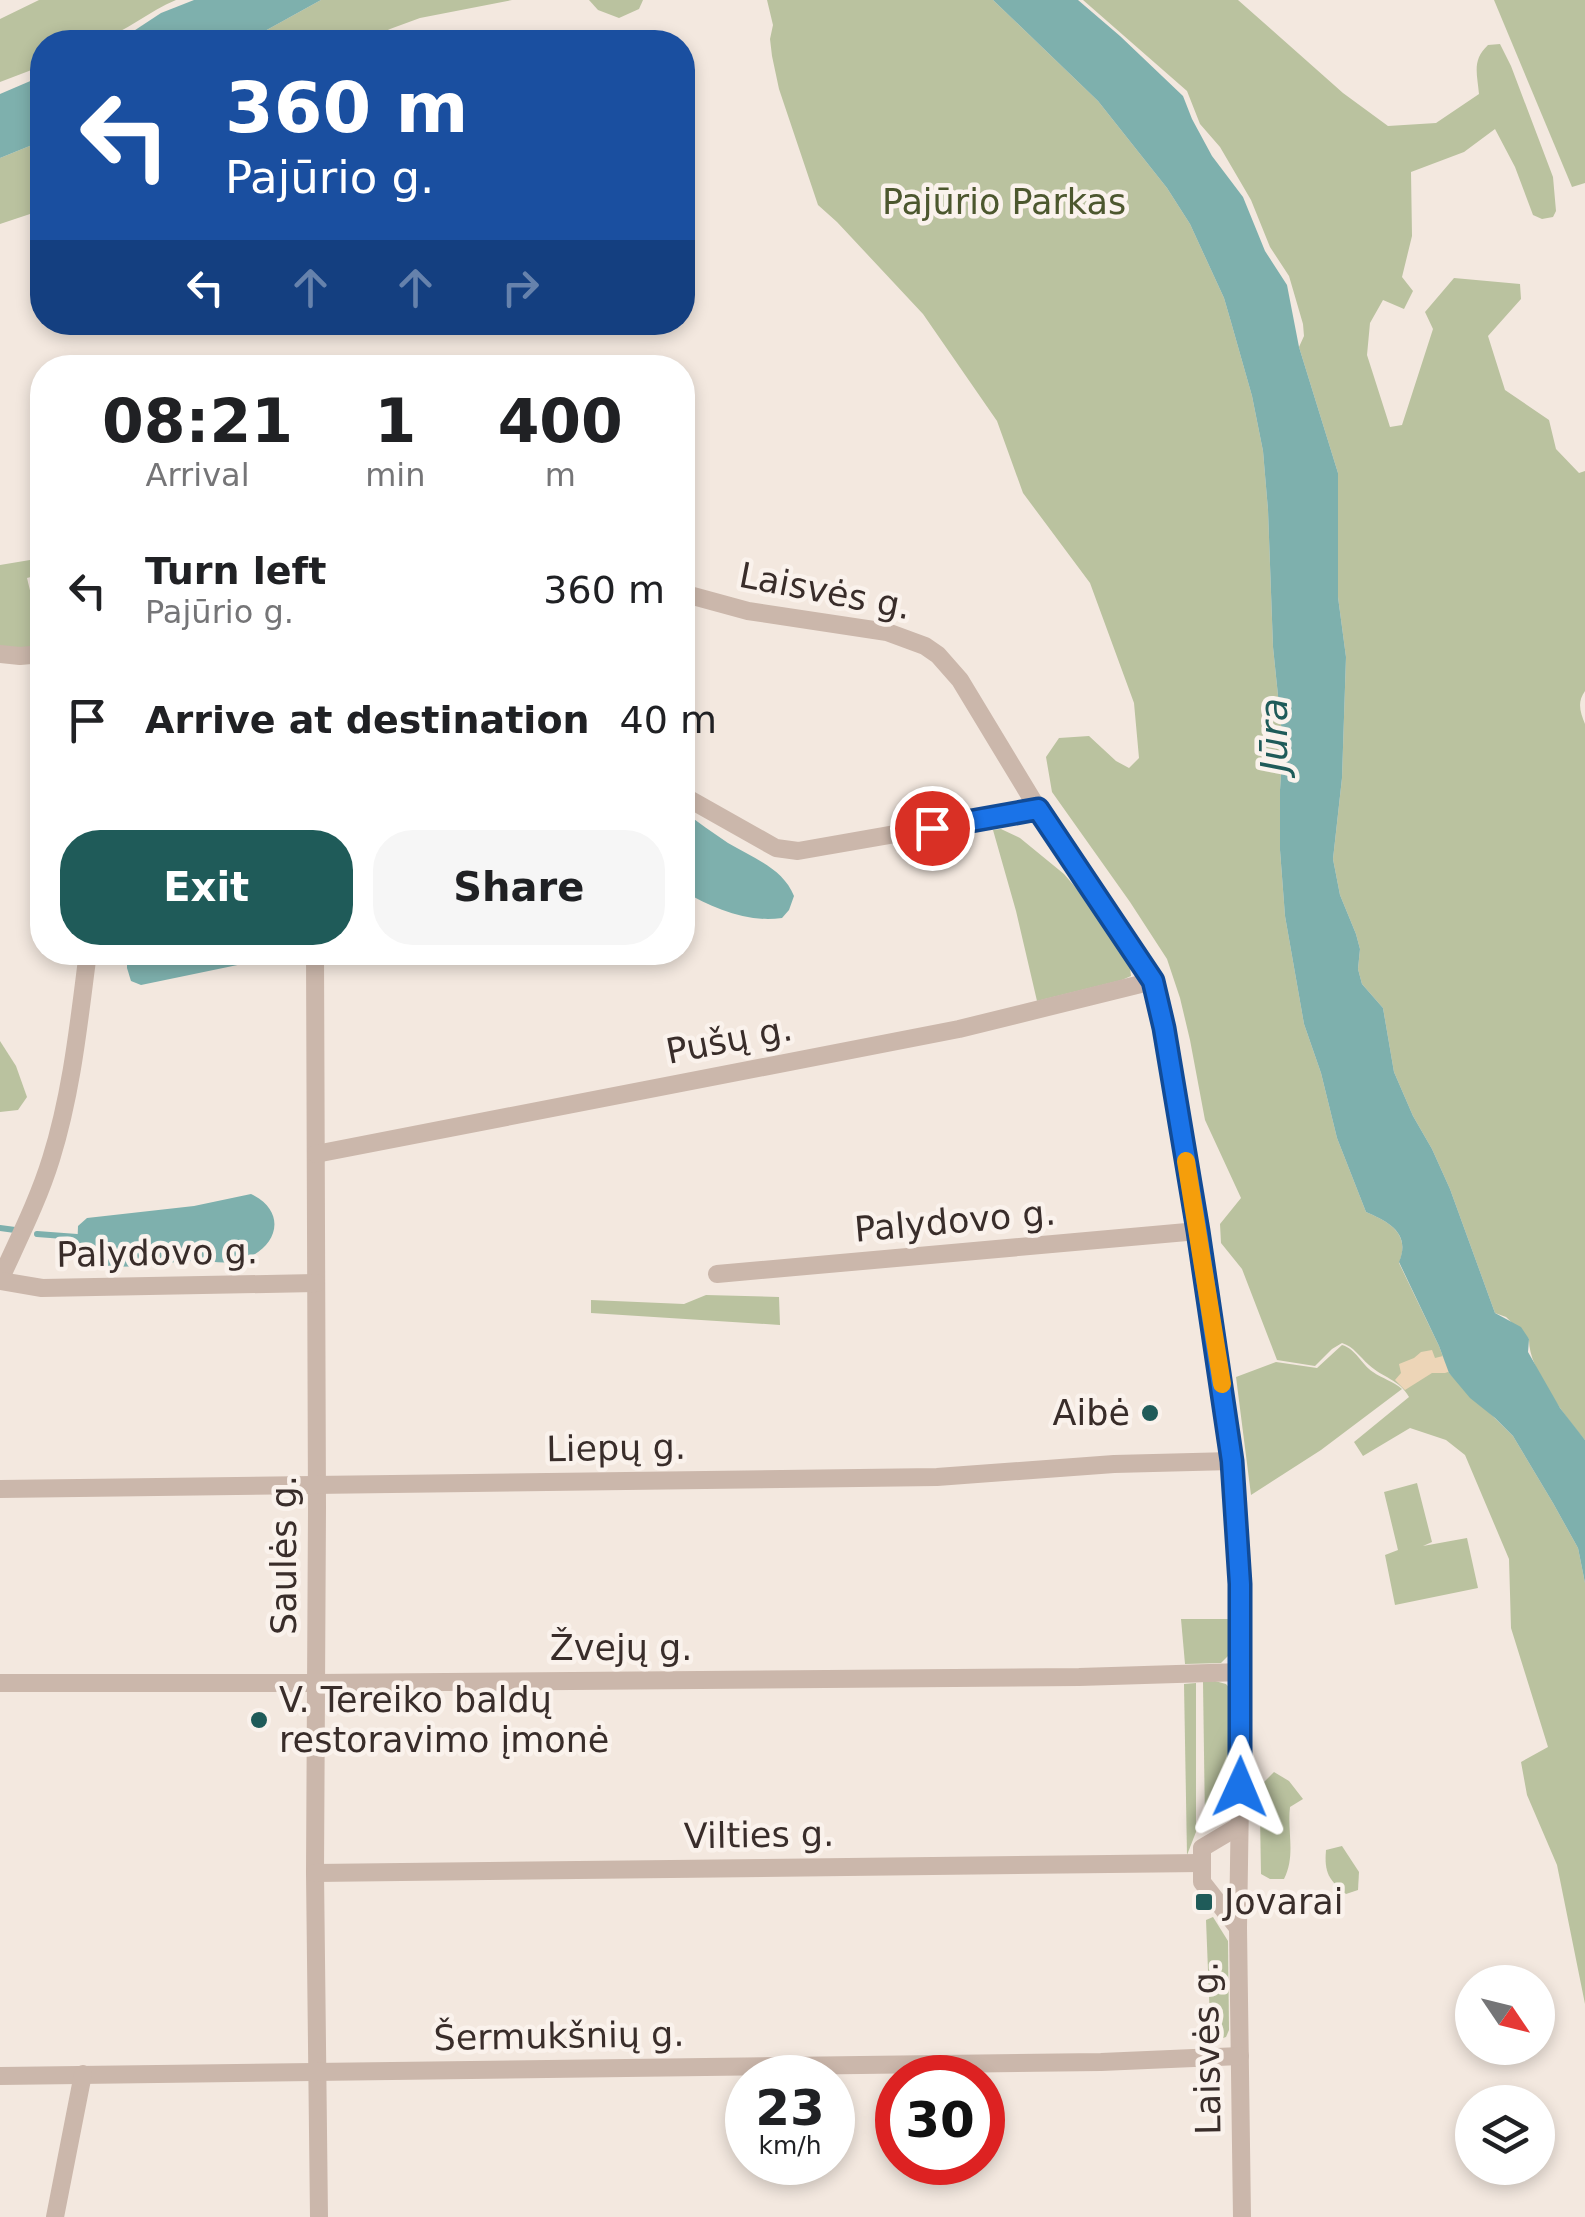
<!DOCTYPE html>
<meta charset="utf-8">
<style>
body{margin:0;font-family:"DejaVu Sans",sans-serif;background:#f6f6f6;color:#202124;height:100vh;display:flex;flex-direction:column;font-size:38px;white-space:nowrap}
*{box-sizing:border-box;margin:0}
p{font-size:32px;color:#757577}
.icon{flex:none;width:55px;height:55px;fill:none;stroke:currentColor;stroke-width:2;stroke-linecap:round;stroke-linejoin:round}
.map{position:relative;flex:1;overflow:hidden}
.drawer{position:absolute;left:30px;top:355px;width:665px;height:610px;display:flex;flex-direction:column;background:#fff;border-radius:40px;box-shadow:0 5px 15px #0003}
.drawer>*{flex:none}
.banner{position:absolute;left:30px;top:30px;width:665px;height:305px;border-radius:40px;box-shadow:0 5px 15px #0003;background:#1a4fa0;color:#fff;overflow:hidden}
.needle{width:65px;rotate:125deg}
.tools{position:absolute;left:1455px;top:1965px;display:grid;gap:20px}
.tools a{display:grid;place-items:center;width:100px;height:100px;border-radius:50%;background:#fff;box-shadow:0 5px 15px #0003;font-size:50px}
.speed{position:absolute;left:725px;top:2055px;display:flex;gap:20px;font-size:50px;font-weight:700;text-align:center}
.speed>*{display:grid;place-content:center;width:130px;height:130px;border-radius:50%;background:#fff;box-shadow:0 5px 15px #0003;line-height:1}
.speed small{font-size:25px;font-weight:400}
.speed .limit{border:15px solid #d22;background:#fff;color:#111}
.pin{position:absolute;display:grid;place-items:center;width:85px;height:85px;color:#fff;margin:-42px;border:5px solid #fff;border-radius:50%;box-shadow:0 2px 10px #0007}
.me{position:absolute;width:110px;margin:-55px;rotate:1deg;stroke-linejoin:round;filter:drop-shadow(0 0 8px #0008)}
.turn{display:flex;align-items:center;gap:35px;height:210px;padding:0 30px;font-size:45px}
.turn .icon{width:130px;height:130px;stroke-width:2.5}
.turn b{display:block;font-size:70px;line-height:85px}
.lanes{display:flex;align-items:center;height:95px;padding:0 30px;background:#0003;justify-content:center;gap:50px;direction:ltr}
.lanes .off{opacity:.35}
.eta{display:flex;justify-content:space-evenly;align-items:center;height:170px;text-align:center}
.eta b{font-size:60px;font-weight:600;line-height:70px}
.action{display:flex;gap:20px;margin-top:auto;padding:20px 30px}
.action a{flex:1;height:115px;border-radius:40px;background:#1f5b59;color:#fff;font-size:40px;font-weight:600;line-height:115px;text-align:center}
.action a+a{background:#f6f6f6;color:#202124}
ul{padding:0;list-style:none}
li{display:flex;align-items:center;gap:30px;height:130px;padding:0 30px}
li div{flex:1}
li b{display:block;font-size:38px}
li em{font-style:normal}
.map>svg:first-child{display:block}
</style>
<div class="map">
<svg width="1585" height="2217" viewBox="0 0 1585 2217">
<rect width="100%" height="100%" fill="#f3e8df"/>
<g fill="#bac29f">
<path d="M39,0H176C149,11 126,32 98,41C82,46 60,42 42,42V66L0,82V19Z"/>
<path d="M321,0H512L420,18L390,29L363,42H245Z"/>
<path d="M589,0H643L639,9L619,18L598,10Z"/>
<path d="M767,0H993L1098,101L1167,188L1190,224L1224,298L1231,322L1252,396L1263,451L1268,510L1273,647L1283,744L1280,790V850L1285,916L1304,1024L1321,1073L1337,1138L1366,1212C1389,1222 1411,1233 1399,1263L1439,1346L1449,1373L1513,1436L1553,1503L1578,1548L1585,1583V2004L1557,1865L1527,1795L1521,1762L1548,1747L1511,1628L1509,1559L1465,1455L1446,1440L1410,1428L1363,1456L1354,1442L1409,1397C1399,1379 1383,1378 1369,1365C1359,1356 1354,1347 1342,1343L1332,1349L1315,1366L1277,1360L1242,1269L1221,1243L1220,1224L1241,1198L1205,1120L1190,1040L1180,998L1167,959L1130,902L1052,792L1046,757L1059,738L1089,736L1116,761L1129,768L1139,758L1134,703L1090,583L1023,493L997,421L923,314L837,222L818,205L779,89L772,56L770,39L773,25Z"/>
<path d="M1083,0H1238L1343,93L1388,126L1436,123L1479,94C1477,73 1472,60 1488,45L1500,44L1511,66L1553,177L1556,211L1553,217L1542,219L1533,215L1515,167L1495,129L1464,152L1411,172L1412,236L1402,277L1413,291L1404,309L1383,300L1370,323L1367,355L1390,427L1402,425L1433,329L1425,312L1454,278L1520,284L1521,299L1488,336L1505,390L1549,420L1556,449L1579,473L1585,471V691C1577,702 1580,712 1585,724V1440C1566,1417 1528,1369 1529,1339L1506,1317L1495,1313L1450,1189L1432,1149L1413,1116L1394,1072L1383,1008L1362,984L1358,969L1360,949L1356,934L1340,895L1333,859L1342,778L1346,657L1338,597V473L1299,347L1304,336L1303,324L1289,276L1270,247L1251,200L1220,147L1200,124L1187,91Z"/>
<path d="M1494,0H1585V183L1572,187Z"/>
<path d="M42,141V210L0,224V158Z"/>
<path d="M42,558V574L27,578L34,607L42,613V648L0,650V565Z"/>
<path d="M1001,829L1020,838L1064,874L1082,895L1129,960L1131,976L1122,980L1037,1001L1016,911L993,830Z"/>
<path d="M0,1041L16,1066L27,1097L18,1110L0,1112Z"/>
<path d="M706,1295L779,1297L780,1325L591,1313V1300L684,1304Z"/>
<path d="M1342,1345C1356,1349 1361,1364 1373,1372C1383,1379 1393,1381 1402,1389L1321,1450L1251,1495L1236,1377L1276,1362L1317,1368Z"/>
<path d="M1417,1483L1432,1542L1423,1546L1467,1538L1478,1588L1395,1605L1385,1555L1398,1550L1384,1492Z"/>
<path d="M1181,1619H1228L1229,1655L1221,1663L1185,1664Z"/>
<path d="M1215,1681L1226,1684L1231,1690L1228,1796L1205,1823L1203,1682Z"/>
<path d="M1196,1683V1832L1187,1855L1184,1684Z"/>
<path d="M1274,1772L1289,1781L1303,1799L1290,1807C1287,1832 1296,1855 1284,1879H1270L1261,1874L1260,1816L1263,1783Z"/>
<path d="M1342,1846L1359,1872L1358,1890L1346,1894C1329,1880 1324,1873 1326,1850Z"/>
<path d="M1213,1917L1228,1941L1229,2030L1226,2037L1223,2038L1210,2021L1206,1920Z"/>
</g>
<path fill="#edd5b7" d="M1432,1350L1435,1358L1443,1356L1445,1362L1459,1361L1460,1368L1445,1373H1432L1405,1390L1395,1380L1401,1373L1399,1364L1414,1358L1421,1352Z"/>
<g fill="#7eb0ad">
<path d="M194,0H321L245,42H117L161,13Z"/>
<path d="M993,0H1078L1120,36L1183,96L1192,119L1212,156L1243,197L1265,251L1287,285L1299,347L1338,473V597L1346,657L1342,778L1333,859L1340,895L1356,934L1360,949L1358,969L1362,984L1383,1008L1394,1072L1413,1116L1432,1149L1450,1189L1495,1313L1521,1327L1529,1339L1528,1352L1560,1408L1585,1440V1583L1578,1548L1553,1503L1513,1436L1495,1418L1470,1398L1449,1373L1439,1346L1399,1262C1411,1233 1389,1222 1366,1212L1337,1138L1321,1073L1304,1024L1285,916L1280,850V790L1283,744L1273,647L1268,510L1263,451L1252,396L1231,322L1224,298L1190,224L1167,188L1098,101Z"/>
<path d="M42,76V141L0,158V94Z"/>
<path d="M683,811C698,822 713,833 728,843C753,858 783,868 794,896L789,910L782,918C746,923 713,908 683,891Z"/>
<path d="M127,953V952L260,953V958L252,962L141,985L131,981L127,968Z"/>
<path d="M251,1194C294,1215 272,1257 232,1262C220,1264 206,1260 193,1261C165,1261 116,1273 90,1262C85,1260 82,1256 77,1253L78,1226L87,1218L194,1206Z"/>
</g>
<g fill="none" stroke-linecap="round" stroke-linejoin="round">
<g stroke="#7eb0ad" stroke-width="6">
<path d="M0,1228L15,1230"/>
<path d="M37,1234L77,1237"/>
</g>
<g stroke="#cbb7ab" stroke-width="18">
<path d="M682,593L748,611L887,632L925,646L938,655L960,680L1038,809L1153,981L1164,1028L1198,1231L1225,1402L1237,1513L1242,1672L1238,1928L1242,2217"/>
<path d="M0,654L20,656L42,654"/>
<path d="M682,795L776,848L798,851L1038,809"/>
<path d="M315,952L317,1507L315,1873L319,2217"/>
<path d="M316,1154L959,1029L1153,981"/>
<path d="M717,1274L1198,1231"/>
<path d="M0,1280C18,1240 38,1201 51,1159C72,1092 79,1021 88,952"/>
<path d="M0,1281L42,1288L316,1283"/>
<path d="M0,1489L937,1477L1114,1464L1232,1461"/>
<path d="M0,1683H317L1079,1677L1242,1672"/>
<path d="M315,1873L1202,1863"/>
<path d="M1238,1928L1202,1882V1848L1239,1826"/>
<path d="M0,2076L1101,2062L1240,2056"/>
<path d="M55,2217L83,2074"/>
</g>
</g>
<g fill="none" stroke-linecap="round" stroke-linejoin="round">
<g stroke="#114b97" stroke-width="25">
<path id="route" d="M932,828L1038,809L1153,981L1164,1028L1198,1231L1232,1461L1240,1584V1787"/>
</g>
<use href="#route" stroke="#1a73e8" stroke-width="18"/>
<path stroke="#f59e0b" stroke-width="18" d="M1186,1161L1222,1384"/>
</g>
<g fill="#1f5b59" stroke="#faf2ec" stroke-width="4">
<circle cx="1150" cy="1413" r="10"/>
<circle cx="259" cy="1720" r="10"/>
<rect x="1194" y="1892" width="20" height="20" rx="5"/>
</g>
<g text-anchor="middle" stroke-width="9" stroke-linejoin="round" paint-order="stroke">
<g font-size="35" fill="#4c572e" stroke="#faf2ec">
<text x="1004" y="214">Pajūrio Parkas</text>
</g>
<g font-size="35" fill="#392d2a" stroke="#faf2ec">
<text transform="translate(825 591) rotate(11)" y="12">Laisvės g.</text>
<text transform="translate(729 1040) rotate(-11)" y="12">Pušų g.</text>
<text transform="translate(955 1221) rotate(-5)" y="12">Palydovo g.</text>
<text transform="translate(157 1253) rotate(-1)" y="12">Palydovo g.</text>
<text transform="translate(616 1448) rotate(-1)" y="12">Liepų g.</text>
<text transform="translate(284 1555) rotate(-90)" y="12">Saulės g.</text>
<text x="621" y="1660">Žvejų g.</text>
<text transform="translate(759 1835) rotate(-1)" y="12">Vilties g.</text>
<text transform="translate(559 2036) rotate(-1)" y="12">Šermukšnių g.</text>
<text transform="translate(1207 2048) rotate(-91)" y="12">Laisvės g.</text>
</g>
<g font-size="35" fill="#392d2a" stroke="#faf2ec" text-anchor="start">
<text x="1130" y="1425" text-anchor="end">Aibė</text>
<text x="279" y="1712">V. Tereiko baldų<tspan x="279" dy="40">restoravimo įmonė</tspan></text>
<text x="1224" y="1914">Jovarai</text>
</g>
<g font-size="38" font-style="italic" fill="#1f5b59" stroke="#faf2ec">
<text transform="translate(1274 735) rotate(-90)" y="13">Jūra</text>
</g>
</g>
</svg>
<div class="tools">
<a><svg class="needle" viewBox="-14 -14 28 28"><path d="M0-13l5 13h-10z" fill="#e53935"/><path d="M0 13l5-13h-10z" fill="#757577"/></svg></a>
<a><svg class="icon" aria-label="layers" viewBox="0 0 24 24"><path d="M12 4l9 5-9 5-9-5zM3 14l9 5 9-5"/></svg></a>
</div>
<div class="speed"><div>23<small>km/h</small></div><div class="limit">30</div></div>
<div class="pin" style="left:932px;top:828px;background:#d93025"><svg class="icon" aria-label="arrive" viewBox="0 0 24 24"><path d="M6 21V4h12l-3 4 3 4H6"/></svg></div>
<svg class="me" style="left:1240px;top:1787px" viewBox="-20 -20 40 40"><path d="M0-17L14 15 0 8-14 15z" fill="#1a73e8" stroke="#fff" stroke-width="4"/></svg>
<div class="banner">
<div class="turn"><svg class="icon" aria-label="left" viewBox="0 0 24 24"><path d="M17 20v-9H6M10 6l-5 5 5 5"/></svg><div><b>360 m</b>Pajūrio g.</div></div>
<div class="lanes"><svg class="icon" aria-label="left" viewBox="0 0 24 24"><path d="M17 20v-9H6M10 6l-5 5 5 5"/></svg><svg class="icon off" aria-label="ahead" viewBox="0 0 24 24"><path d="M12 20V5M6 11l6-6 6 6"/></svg><svg class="icon off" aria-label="ahead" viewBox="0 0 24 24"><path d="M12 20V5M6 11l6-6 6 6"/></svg><svg class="icon off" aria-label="right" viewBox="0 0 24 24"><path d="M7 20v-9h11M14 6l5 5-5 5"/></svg></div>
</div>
<section class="drawer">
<div class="eta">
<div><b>08:21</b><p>Arrival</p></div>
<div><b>1</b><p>min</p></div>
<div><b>400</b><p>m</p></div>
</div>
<ul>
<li><svg class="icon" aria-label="left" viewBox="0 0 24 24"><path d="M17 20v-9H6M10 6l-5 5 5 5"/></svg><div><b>Turn left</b><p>Pajūrio g.</p></div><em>360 m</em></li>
<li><svg class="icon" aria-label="arrive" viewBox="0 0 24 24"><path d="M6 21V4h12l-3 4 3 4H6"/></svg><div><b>Arrive at destination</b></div><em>40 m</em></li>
</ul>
<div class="action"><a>Exit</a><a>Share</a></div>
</section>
</div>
